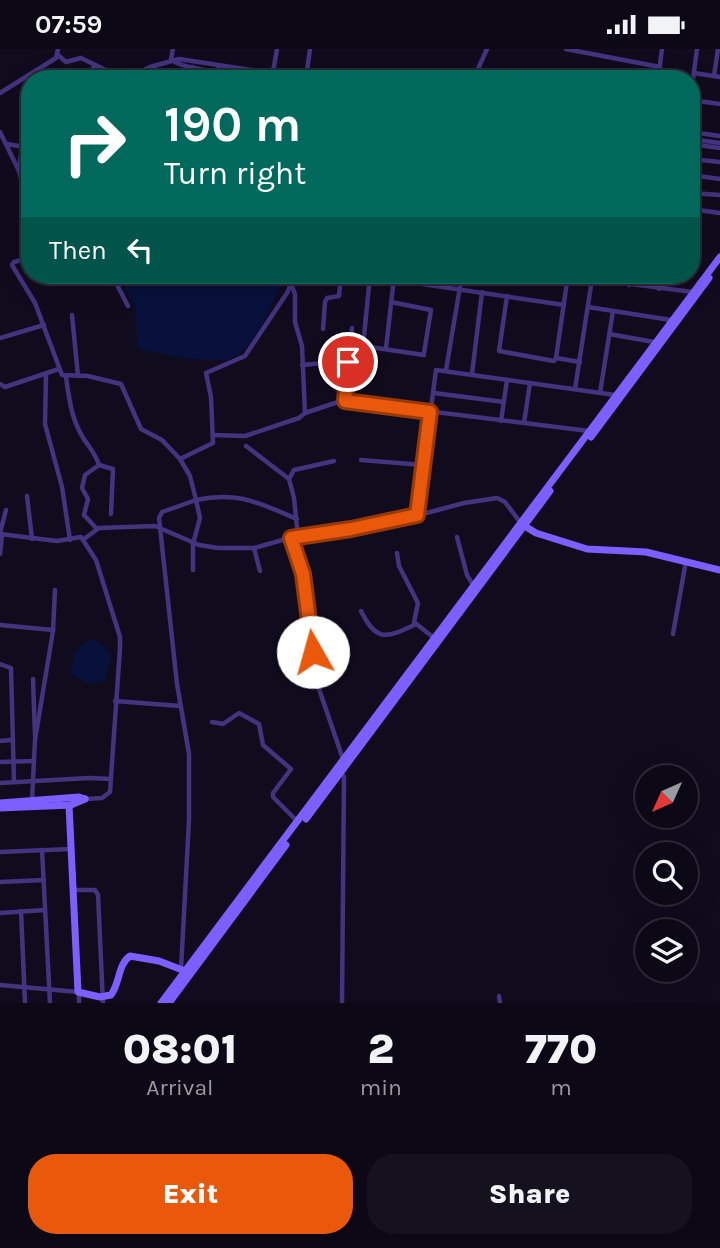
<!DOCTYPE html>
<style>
body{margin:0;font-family:Karla,sans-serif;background:#16111f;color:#f1f3f6;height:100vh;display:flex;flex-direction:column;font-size:26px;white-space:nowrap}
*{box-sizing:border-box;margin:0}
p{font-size:23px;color:#9a9aa1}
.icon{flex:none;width:38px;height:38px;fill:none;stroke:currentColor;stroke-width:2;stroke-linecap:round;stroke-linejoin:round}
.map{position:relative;height:954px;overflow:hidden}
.side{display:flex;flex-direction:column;background:#0d0816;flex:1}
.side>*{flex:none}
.top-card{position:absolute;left:21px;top:21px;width:679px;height:214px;border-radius:28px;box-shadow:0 7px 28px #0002,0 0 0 2px #2d2935;background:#00695c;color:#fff;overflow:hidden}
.needle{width:46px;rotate:225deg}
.fabs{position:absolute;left:635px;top:716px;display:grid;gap:14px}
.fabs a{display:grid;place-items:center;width:63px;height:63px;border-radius:50%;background:#0d0816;box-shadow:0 7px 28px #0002,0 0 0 2px #2d2935;font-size:35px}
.pin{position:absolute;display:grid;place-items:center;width:60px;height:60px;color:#fff;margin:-30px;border:4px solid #fff;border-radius:50%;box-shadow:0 2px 7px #0007}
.me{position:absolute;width:77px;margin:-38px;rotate:353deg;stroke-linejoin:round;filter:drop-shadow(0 0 5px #0008)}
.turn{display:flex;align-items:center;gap:24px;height:147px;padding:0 28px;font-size:32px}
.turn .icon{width:91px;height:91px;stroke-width:2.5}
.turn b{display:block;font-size:49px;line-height:60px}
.then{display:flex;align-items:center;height:66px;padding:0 28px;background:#0003;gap:14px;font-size:26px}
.eta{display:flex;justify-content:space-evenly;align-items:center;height:119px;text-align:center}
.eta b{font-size:42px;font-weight:800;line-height:49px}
.primary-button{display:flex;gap:14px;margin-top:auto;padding:14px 28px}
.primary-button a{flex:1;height:80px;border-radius:28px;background:#ea580c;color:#fff;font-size:28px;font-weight:800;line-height:80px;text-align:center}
.primary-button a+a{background:#16111f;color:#f1f3f6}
.status{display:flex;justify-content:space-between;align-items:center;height:49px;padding:0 35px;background:#0d0816;direction:ltr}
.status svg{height:19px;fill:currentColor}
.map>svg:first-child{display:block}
</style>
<div class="status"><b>07:59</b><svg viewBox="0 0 49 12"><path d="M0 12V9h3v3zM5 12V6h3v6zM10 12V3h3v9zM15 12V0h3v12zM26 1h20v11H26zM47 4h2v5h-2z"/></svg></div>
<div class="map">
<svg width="720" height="954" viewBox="0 0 720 954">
<rect width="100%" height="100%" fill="#110b1e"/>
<g fill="#07113b">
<path d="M128,226L160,228L185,226H285C275,250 257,298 232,309C213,317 159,304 138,300L134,255L124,239Z"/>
<path d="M94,591L105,597L111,609L105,631L89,635L70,625C74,608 75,593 94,591Z"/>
</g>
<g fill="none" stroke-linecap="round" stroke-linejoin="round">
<g stroke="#42347f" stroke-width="4.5">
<path d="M566,0L660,18"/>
<path d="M58,6L66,13L81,9L116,26L132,22L136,25L150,18L179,10L309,30"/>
<path d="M171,10L173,0"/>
<path d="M172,11C185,22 252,27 273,30"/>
<path d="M477,22L487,0"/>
<path d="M273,23L277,0"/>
<path d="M694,24L720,28"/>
<path d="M714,27L718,0"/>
<path d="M306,29L310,0"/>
<path d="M91,30L94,16"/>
<path d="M190,30L192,18"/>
<path d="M216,30L218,20"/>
<path d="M658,30L662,0"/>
<path d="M0,44L56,9L58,0"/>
<path d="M691,45L697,0"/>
<path d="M691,51L720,55"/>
<path d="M0,83L19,122L30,163"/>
<path d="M691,83L720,87"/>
<path d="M691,90L720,94"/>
<path d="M7,95L30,99"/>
<path d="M691,95L720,99"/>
<path d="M691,110L720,113"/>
<path d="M19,121L22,98"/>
<path d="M691,126L720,130"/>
<path d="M691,144L720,146"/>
<path d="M691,160L720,164"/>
<path d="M30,209L14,213L12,216L35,254L62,326L88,327L121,335L141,380L162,391L180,410L190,427L196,451C238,442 259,454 297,470"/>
<path d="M78,226L81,234"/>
<path d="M112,226L128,257"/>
<path d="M361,226L564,256"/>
<path d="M564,226L692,243"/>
<path d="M370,227L363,297L424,306"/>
<path d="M629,236L631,226"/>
<path d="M659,240L662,226"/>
<path d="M507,247L499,302L554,312L556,309L568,226"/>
<path d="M391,253L431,261L424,304"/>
<path d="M588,258L671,271"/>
<path d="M72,266L78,327"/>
<path d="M323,280L325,253L327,249L339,247L341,226"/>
<path d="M609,285L654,293"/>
<path d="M0,289L44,276"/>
<path d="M386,299L394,229"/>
<path d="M556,309L580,313"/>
<path d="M348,312L352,279"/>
<path d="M302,316L346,312L348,315L343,349L346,352L589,382"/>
<path d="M446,321L462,226"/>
<path d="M472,325L482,243"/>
<path d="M46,326L45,375L62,438L70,491"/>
<path d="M66,328C69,349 71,368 82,387C88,397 96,405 99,416L113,420L111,465"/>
<path d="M0,335L5,338L59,320"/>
<path d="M575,340L592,230"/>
<path d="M434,344L504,353"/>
<path d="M600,344L613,262"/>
<path d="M305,364L344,351"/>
<path d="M501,372L507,331"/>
<path d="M524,374L530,334"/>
<path d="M213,386L245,387L299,369L305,364L302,297L295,273V245L291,235"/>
<path d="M246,397L289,430L294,449L298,488"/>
<path d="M180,410L213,394L211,348L206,324L245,307L287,244L291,235L292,226"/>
<path d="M361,411L423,416"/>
<path d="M289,430L294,421L334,412"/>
<path d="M27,447L32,490"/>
<path d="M417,466L436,321L615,346"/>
<path d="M97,480L84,466L88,450L82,439L85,426L99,416"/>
<path d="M0,484L6,461"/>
<path d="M0,485L57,492L81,488L96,511L120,588V599L110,743L102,749L85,750"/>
<path d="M457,488L467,526L473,536"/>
<path d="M291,489L303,525L318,637L343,710"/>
<path d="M84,490L99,479L155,477L199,496L218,499H254L293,488L351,480L404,470L464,454L497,449L505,453L520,473"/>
<path d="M254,499L260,522"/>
<path d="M397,504L399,517L418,554L414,573L434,589"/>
<path d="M0,505L2,486"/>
<path d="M361,562C377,594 387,589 416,575"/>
<path d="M0,576L53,581"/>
<path d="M673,585L686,512"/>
<path d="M0,615L11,619L14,733"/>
<path d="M33,630L35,687"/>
<path d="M115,652L180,657"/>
<path d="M212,673L223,675L239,664L259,675L263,696L291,720L273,744V748L297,772"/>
<path d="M0,692L12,691"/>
<path d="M0,713L34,712"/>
<path d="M341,723L344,728L342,954"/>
<path d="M0,734L89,729L111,730"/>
<path d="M32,752L35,691L53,582L55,541"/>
<path d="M42,801L50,954"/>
<path d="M0,803L71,800"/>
<path d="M0,833L44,831"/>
<path d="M74,841H95L98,846L103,954"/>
<path d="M21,862L25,954"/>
<path d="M0,864L45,861"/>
<path d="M181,920L189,771V705L177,635L159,469L162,463L196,451L200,469L193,495V521"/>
<path d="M0,936L78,943"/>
<path d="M79,944V954"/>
<path d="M499,947L500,954"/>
</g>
<g stroke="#7c5fff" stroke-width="7">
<path d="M591,388L709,229"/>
<path d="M523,476L536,484L587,500L646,503L720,521"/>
<path d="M0,754L79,748L85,750"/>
<path d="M69,756L78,943L100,948L111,946C120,934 118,915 130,907L159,912L185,922"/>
<path d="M0,759L71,756L85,750"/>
<path d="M306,770L550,442"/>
<path d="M161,954L720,208"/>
<path d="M169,954L286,796"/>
</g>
</g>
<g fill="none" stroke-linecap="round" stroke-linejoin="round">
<g stroke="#983908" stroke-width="18">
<path id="route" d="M313,603L303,525L291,489L351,480L417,466L430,363L345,352L348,313"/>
</g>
<use href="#route" stroke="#ea580c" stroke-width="12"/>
</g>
</svg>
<div class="fabs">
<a><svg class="needle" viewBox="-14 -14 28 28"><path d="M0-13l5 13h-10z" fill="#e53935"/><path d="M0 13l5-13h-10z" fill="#9a9aa1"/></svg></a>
<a><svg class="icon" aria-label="search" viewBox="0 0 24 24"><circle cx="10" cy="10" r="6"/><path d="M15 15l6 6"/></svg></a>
<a><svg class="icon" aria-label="layers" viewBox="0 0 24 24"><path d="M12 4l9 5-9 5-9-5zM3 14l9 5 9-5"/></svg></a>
</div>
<div class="pin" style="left:348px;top:313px;background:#d93025"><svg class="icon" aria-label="arrive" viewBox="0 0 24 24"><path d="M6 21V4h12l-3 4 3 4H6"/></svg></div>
<svg class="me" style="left:313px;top:603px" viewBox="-20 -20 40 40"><circle r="19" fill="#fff"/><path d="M0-13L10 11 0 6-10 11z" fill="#ea580c"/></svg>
<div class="top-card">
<div class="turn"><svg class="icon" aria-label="right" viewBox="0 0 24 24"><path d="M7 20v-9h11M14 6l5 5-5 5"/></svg><div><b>190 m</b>Turn right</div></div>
<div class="then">Then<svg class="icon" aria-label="left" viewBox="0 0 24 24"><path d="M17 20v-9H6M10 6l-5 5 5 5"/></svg></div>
</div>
</div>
<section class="side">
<div class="eta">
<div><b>08:01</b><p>Arrival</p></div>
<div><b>2</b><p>min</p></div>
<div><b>770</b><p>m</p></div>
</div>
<div class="primary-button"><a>Exit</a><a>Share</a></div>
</section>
